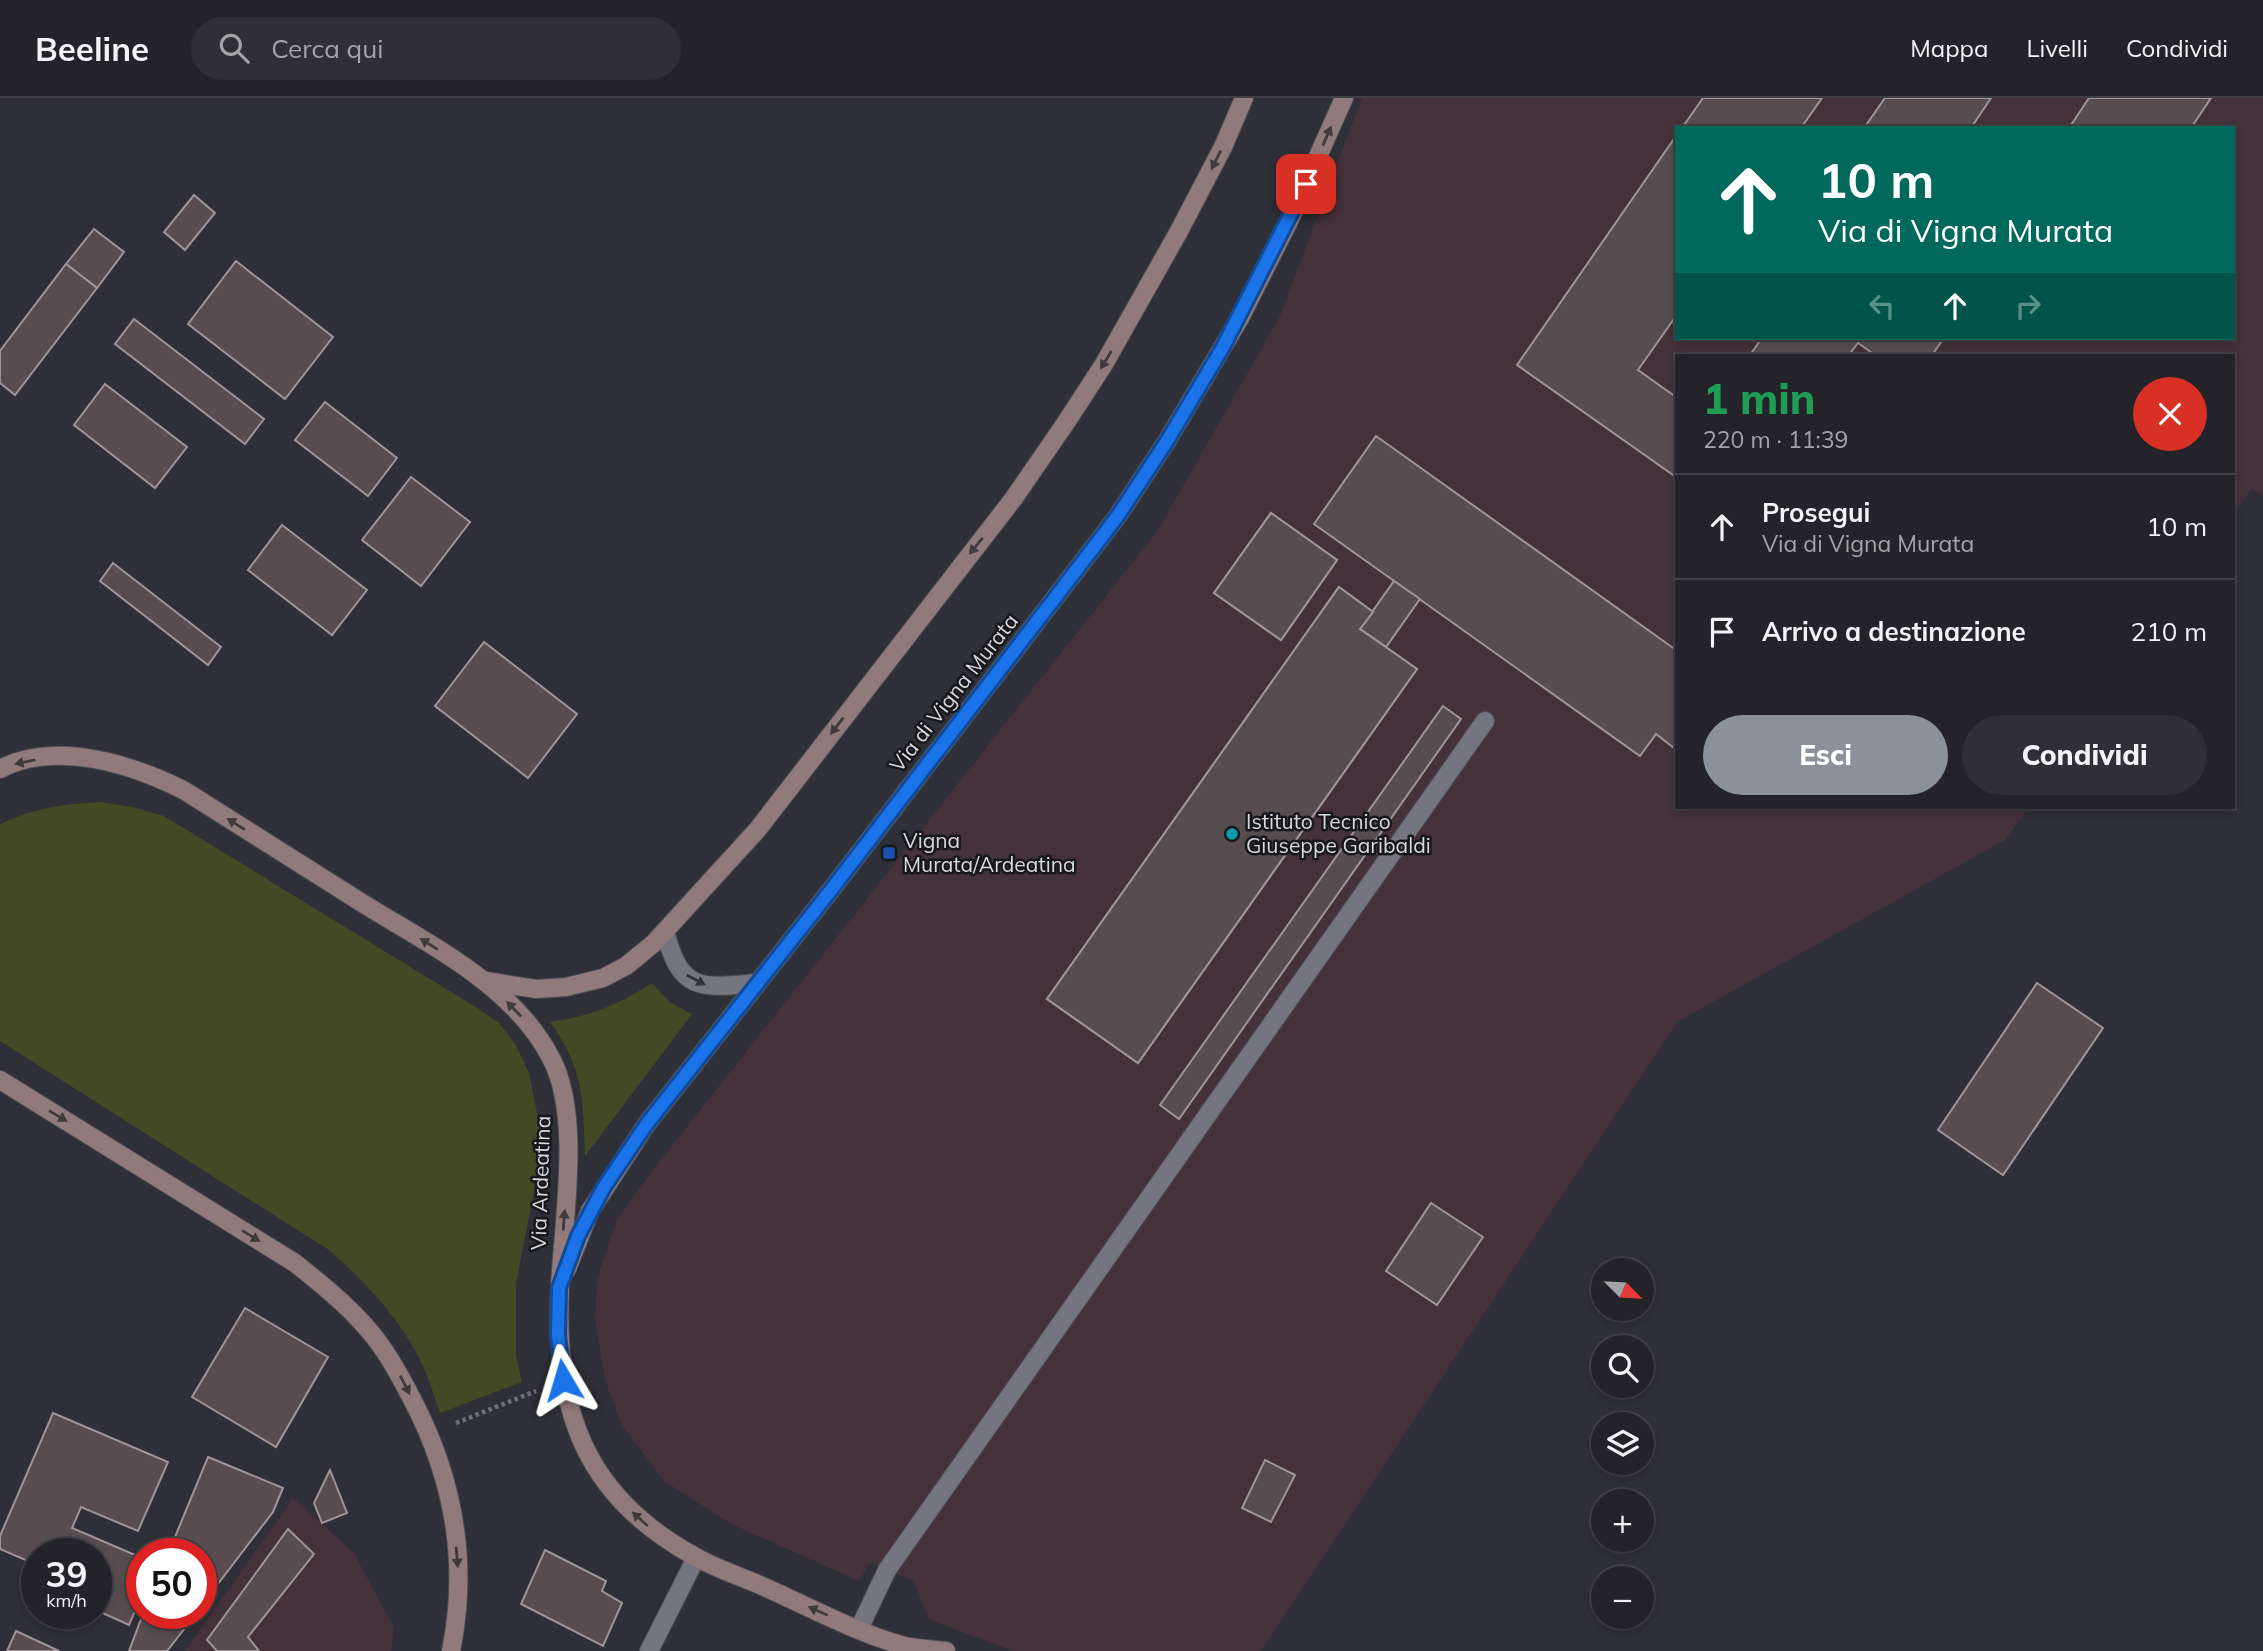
<!DOCTYPE html>
<html lang="it">
<meta charset="utf-8">
<style>
body{margin:0;font-family:Mulish,sans-serif;background:#2f2f35;color:#f1f3f6;height:100vh;display:flex;flex-direction:column;font-size:26px;white-space:nowrap}
*{box-sizing:border-box;margin:0}
p{font-size:23px;color:#a3a4a8}
.icon{flex:none;width:38px;height:38px;fill:none;stroke:currentColor;stroke-width:2;stroke-linecap:round;stroke-linejoin:round}
.map{position:relative;flex:1;overflow:hidden}
.panel{position:absolute;left:1675px;top:256px;width:560px;height:455px;display:flex;flex-direction:column;background:#232329;border-radius:0px;box-shadow:0 4px 10px #0003,0 0 0 2px #404046}
.panel>*{flex:none}
.guide{position:absolute;left:1675px;top:28px;width:560px;height:214px;border-radius:0px;box-shadow:0 4px 10px #0003,0 0 0 2px #404046;background:#00695c;color:#fff;overflow:hidden}
.needle{width:46px;rotate:114deg}
.buttons{position:absolute;left:1591px;top:1160px;display:grid;gap:14px}
.buttons a{display:grid;place-items:center;width:63px;height:63px;border-radius:50%;background:#232329;box-shadow:0 4px 10px #0003,0 0 0 2px #404046;font-size:35px}
.speed{position:absolute;left:21px;top:1440px;display:flex;gap:14px;font-size:35px;font-weight:700;text-align:center}
.speed>*{display:grid;place-content:center;width:91px;height:91px;border-radius:50%;background:#232329;box-shadow:0 4px 10px #0003,0 0 0 2px #404046;line-height:1}
.speed small{font-size:18px;font-weight:400}
.speed .limit{border:10px solid #d22;background:#fff;color:#111}
.pin{position:absolute;display:grid;place-items:center;width:60px;height:60px;color:#fff;margin:-30px;border-radius:14px;box-shadow:0 4px 10px #0006}
.me{position:absolute;width:77px;margin:-38px;rotate:353deg;stroke-linejoin:round;filter:drop-shadow(0 0 5px #0008)}
.turn{display:flex;align-items:center;gap:24px;height:147px;padding:0 28px;font-size:32px}
.turn .icon{width:91px;height:91px;stroke-width:2.5}
.turn b{display:block;font-size:49px;line-height:60px}
.lanes{display:flex;align-items:center;height:66px;padding:0 28px;background:#0003;justify-content:center;gap:35px;direction:ltr}
.lanes .off{opacity:.35}
.round{display:grid;place-items:center;flex:none;width:74px;height:74px;border-radius:37px;background:#2f2f35}
.summary{display:flex;align-items:center;justify-content:space-between;height:119px;padding:0 28px}
h1{font-size:42px;font-weight:800;line-height:52px;color:#1e9e55}
.button{display:flex;gap:14px;margin-top:auto;padding:14px 28px}
.button a{flex:1;height:80px;border-radius:42px;background:#8c9099;color:#fff;font-size:28px;font-weight:800;line-height:80px;text-align:center}
.button a+a{background:#2f2f35;color:#f1f3f6}
ul{padding:0;list-style:none}
li{display:flex;align-items:center;gap:21px;height:105px;padding:0 28px;border-top:2px solid #404046}
li div{flex:1}
li b{display:block;font-size:26px}
li em{font-style:normal}
header{display:flex;align-items:center;gap:42px;box-sizing:border-box;height:98px;padding:0 35px;background:#232329;border-bottom:2px solid #404046}
header strong{font-size:33px}
nav{display:flex;gap:38px;margin-inline-start:auto;font-size:24px}
.search{width:490px;height:63px;background:#2f2f35;display:flex;align-items:center;gap:18px;box-sizing:border-box;padding:0 24px;border-radius:38px;color:#a3a4a8;font-size:26px}
.map>svg:first-child{display:block}
</style>
<header>
<strong>Beeline</strong>
<div class="search"><svg class="icon" aria-label="search" viewBox="0 0 24 24"><circle cx="10" cy="10" r="6"/><path d="M15 15l6 6"/></svg>Cerca qui</div>
<nav><a>Mappa</a><a>Livelli</a><a>Condividi</a></nav>
</header>
<div class="map">
<svg width="2263" height="1553" viewBox="0 0 2263 1553">
<rect width="100%" height="100%" fill="#2f2f37"/>
<g fill="#44313a" fill-rule="evenodd">
<path d="M1362,0H2263V398L2252,390L2233,417V257H1676V709H2029L2005,742L1677,924L1261,1553H1013L928,1521L914,1483L870,1465L859,1483L731,1426L664,1383L621,1326L605,1282L595,1223L597,1181L616,1123L652,1073L1158,432L1280,218ZM1676,30H2233V240H1676Z"/>
<path d="M293,1400L354,1455L394,1530L391,1553H185Z"/>
</g>
<g fill="#434924">
<path d="M100,704L132,709L164,718L479,911L500,926L515,946L529,975L543,1045L516,1186V1257L522,1284L440,1315C434,1298 429,1280 421,1264C400,1220 365,1184 329,1152L0,943V726C35,710 62,706 100,704Z"/>
<path d="M652,885L671,905L692,916L585,1058C583,1003 584,970 550,924C588,919 621,906 652,885Z"/>
</g>
<g fill="#574d50" stroke="#9f9497" stroke-width="2">
<path d="M1703,0H1822L1801,30H1682Z"/>
<path d="M1885,0H1991L1971,30H1864Z"/>
<path d="M2089,0H2211L2191,30H2069Z"/>
<path d="M1676,38V218L1638,272L1676,299V379L1517,267Z"/>
<path d="M194,97L215,115L185,152L164,134Z"/>
<path d="M94,131L124,154L97,190L66,166Z"/>
<path d="M236,163L333,239L285,301L188,226Z"/>
<path d="M66,166L97,190L15,297L0,285V253Z"/>
<path d="M134,221L264,321L245,346L115,246Z"/>
<path d="M1762,240H1944L1932,257H1875L1858,245L1849,257H1750Z"/>
<path d="M105,286L187,349L155,390L74,327Z"/>
<path d="M325,304L397,360L368,398L295,342Z"/>
<path d="M1376,338L1676,552V647L1674,650L1656,636L1640,658L1314,426Z"/>
<path d="M411,379L470,424L421,488L362,442Z"/>
<path d="M1271,415L1337,462L1281,542L1214,495Z"/>
<path d="M1271,415L1337,462L1281,542L1214,495Z"/>
<path d="M282,427L367,492L332,537L248,472Z"/>
<path d="M113,465L221,549L208,567L100,483Z"/>
<path d="M1394,483L1420,501L1386,549L1360,531Z"/>
<path d="M1339,489L1373,514L1360,531L1417,571L1138,965L1047,901Z"/>
<path d="M1339,489L1373,514L1360,531L1417,571L1138,965L1047,901Z"/>
<path d="M484,544L577,616L528,680L435,608Z"/>
<path d="M1443,608L1461,621L1179,1021L1160,1007Z"/>
<path d="M2037,885L2103,930L2003,1077L1938,1032Z"/>
<path d="M1431,1105L1483,1139L1437,1207L1386,1173Z"/>
<path d="M245,1210L328,1259L276,1349L192,1299Z"/>
<path d="M53,1315L168,1364L138,1433L81,1409L72,1430L142,1460V1497L129,1527L96,1512V1456H37V1467L0,1451V1438Z"/>
<path d="M208,1359L283,1390L273,1414L201,1508V1456H168Z"/>
<path d="M1265,1362L1295,1377L1271,1424L1242,1410Z"/>
<path d="M330,1372L347,1415L322,1425L314,1405Z"/>
<path d="M288,1431L314,1456L248,1539L259,1553H217L207,1542Z"/>
<path d="M545,1452L606,1483L602,1493L622,1505L603,1548L521,1506Z"/>
<path d="M143,1516H196L167,1553H129Z"/>
<path d="M16,1533L59,1553H7Z"/>
</g>
<g fill="none" stroke-linecap="round" stroke-linejoin="round">
<g stroke="#4d4d53" stroke-width="20">
<g id="lane">
<path d="M859,1531L887,1472L1485,623"/>
<path d="M649,1553L696,1460"/>
</g>
</g>
<g stroke="#4d4d53" stroke-width="20">
<path id="street" d="M665,833C680,893 700,891 756,885"/>
</g>
<g stroke="#4d4d53" stroke-width="20">
<g id="secondary">
<path d="M0,671C56,642 132,666 185,693C243,730 301,766 359,803C427,846 512,885 551,960C582,1018 563,1123 560,1189C554,1310 583,1397 694,1458C718,1472 746,1480 771,1492C813,1511 856,1534 901,1547C915,1551 932,1551 946,1553"/>
<path d="M486,883L536,891L566,889L603,880L626,868L654,845L758,731L1014,400L1067,323L1104,266L1178,135L1223,49L1244,0"/>
<path d="M0,982L295,1165C320,1185 345,1205 366,1229C385,1250 399,1276 412,1301C454,1381 469,1464 451,1553"/>
<path d="M567,1171L590,1113L646,1027L831,792L1117,419L1167,343L1240,220L1290,121L1344,0"/>
</g>
</g>
<path stroke="#717178" stroke-width="4.5" stroke-dasharray="3.5 3.5" stroke-linecap="butt" d="M456,1325L536,1293"/>
<use href="#lane" stroke="#74757e" stroke-width="18"/>
<use href="#street" stroke="#74757e" stroke-width="18"/>
<use href="#secondary" stroke="#907a7c" stroke-width="18"/>
</g>
<defs><path id="oneway-solid" d="M-6-.8H1V-3.2L6.5 0L1 3.2V.8H-6Z" transform="scale(1.75)"/></defs>
<g fill="#413a3d">
<use href="#oneway-solid" transform="translate(1327 38) rotate(-66)"/>
<use href="#oneway-solid" transform="translate(1216 62) rotate(117)"/>
<use href="#oneway-solid" transform="translate(1106 262) rotate(121)"/>
<use href="#oneway-solid" transform="translate(976 448) rotate(129)"/>
<use href="#oneway-solid" transform="translate(837 628) rotate(128)"/>
<use href="#oneway-solid" transform="translate(25 664) rotate(168)"/>
<use href="#oneway-solid" transform="translate(236 726) rotate(-148)"/>
<use href="#oneway-solid" transform="translate(429 846) rotate(-148)"/>
<use href="#oneway-solid" transform="translate(514 911) rotate(-134)"/>
<use href="#oneway-solid" transform="translate(58 1018) rotate(31)"/>
<use href="#oneway-solid" transform="translate(564 1122) rotate(-86)"/>
<use href="#oneway-solid" transform="translate(251 1138) rotate(32)"/>
<use href="#oneway-solid" transform="translate(405 1287) rotate(63)"/>
<use href="#oneway-solid" transform="translate(640 1421) rotate(-138)"/>
<use href="#oneway-solid" transform="translate(457 1459) rotate(85)"/>
<use href="#oneway-solid" transform="translate(818 1513) rotate(-156)"/>
</g>
<use fill="#333439" href="#oneway-solid" transform="translate(696 882) rotate(28)"/>
<g fill="none" stroke-linecap="round" stroke-linejoin="round">
<g stroke="#114b97" stroke-width="18">
<path id="route" d="M563,1282L558,1237L559,1190L578,1138L604,1089L646,1027L831,792L1117,419L1167,343L1223,249L1306,86"/>
</g>
<use href="#route" stroke="#1a73e8" stroke-width="12"/>
</g>
<circle fill="#0f9aa8" stroke="#17181b" stroke-width="2.5" cx="1232" cy="736" r="7"/>
<rect fill="#1a4fb4" stroke="#17181b" stroke-width="2.5" x="882" y="748" width="14" height="14" rx="3.5"/>
<g text-anchor="middle" stroke-width="5" stroke-linejoin="round" paint-order="stroke">
<g font-size="21" fill="#d8d8dd" stroke="#17181b">
<text transform="translate(954 595) rotate(-52)" y="7">Via di Vigna Murata</text>
<text transform="translate(541 1085) rotate(-88)" y="7">Via Ardeatina</text>
</g>
<g font-size="21" fill="#d8d8dd" stroke="#17181b" text-anchor="start">
<text x="1246" y="731">Istituto Tecnico<tspan x="1246" dy="24">Giuseppe Garibaldi</tspan></text>
<text x="903" y="750">Vigna<tspan x="903" dy="24">Murata/Ardeatina</tspan></text>
</g>
</g>
</svg>
<div class="buttons">
<a><svg class="needle" viewBox="-14 -14 28 28"><path d="M0-13l5 13h-10z" fill="#e53935"/><path d="M0 13l5-13h-10z" fill="#a3a4a8"/></svg></a>
<a><svg class="icon" aria-label="search" viewBox="0 0 24 24"><circle cx="10" cy="10" r="6"/><path d="M15 15l6 6"/></svg></a>
<a><svg class="icon" aria-label="layers" viewBox="0 0 24 24"><path d="M12 4l9 5-9 5-9-5zM3 14l9 5 9-5"/></svg></a>
<a>+</a>
<a>−</a>
</div>
<div class="speed"><div>39<small>km/h</small></div><div class="limit">50</div></div>
<div class="pin" style="left:1306px;top:86px;background:#d93025"><svg class="icon" aria-label="arrive" viewBox="0 0 24 24"><path d="M6 21V4h12l-3 4 3 4H6"/></svg></div>
<svg class="me" style="left:563px;top:1282px" viewBox="-20 -20 40 40"><path d="M0-17L14 15 0 8-14 15z" fill="#1a73e8" stroke="#fff" stroke-width="4"/></svg>
<div class="guide">
<div class="turn"><svg class="icon" aria-label="ahead" viewBox="0 0 24 24"><path d="M12 20V5M6 11l6-6 6 6"/></svg><div><b>10 m</b>Via di Vigna Murata</div></div>
<div class="lanes"><svg class="icon off" aria-label="left" viewBox="0 0 24 24"><path d="M17 20v-9H6M10 6l-5 5 5 5"/></svg><svg class="icon" aria-label="ahead" viewBox="0 0 24 24"><path d="M12 20V5M6 11l6-6 6 6"/></svg><svg class="icon off" aria-label="right" viewBox="0 0 24 24"><path d="M7 20v-9h11M14 6l5 5-5 5"/></svg></div>
</div>
<section class="panel">
<div class="summary"><div><h1>1 min</h1><p>220 m · 11:39</p></div><a class="round" style="background:#d93025;color:#fff"><svg class="icon" aria-label="close" viewBox="0 0 24 24"><path d="M6 6l12 12M18 6L6 18"/></svg></a></div>
<ul>
<li><svg class="icon" aria-label="ahead" viewBox="0 0 24 24"><path d="M12 20V5M6 11l6-6 6 6"/></svg><div><b>Prosegui</b><p>Via di Vigna Murata</p></div><em>10 m</em></li>
<li><svg class="icon" aria-label="arrive" viewBox="0 0 24 24"><path d="M6 21V4h12l-3 4 3 4H6"/></svg><div><b>Arrivo a destinazione</b></div><em>210 m</em></li>
</ul>
<div class="button"><a>Esci</a><a>Condividi</a></div>
</section>
</div>
